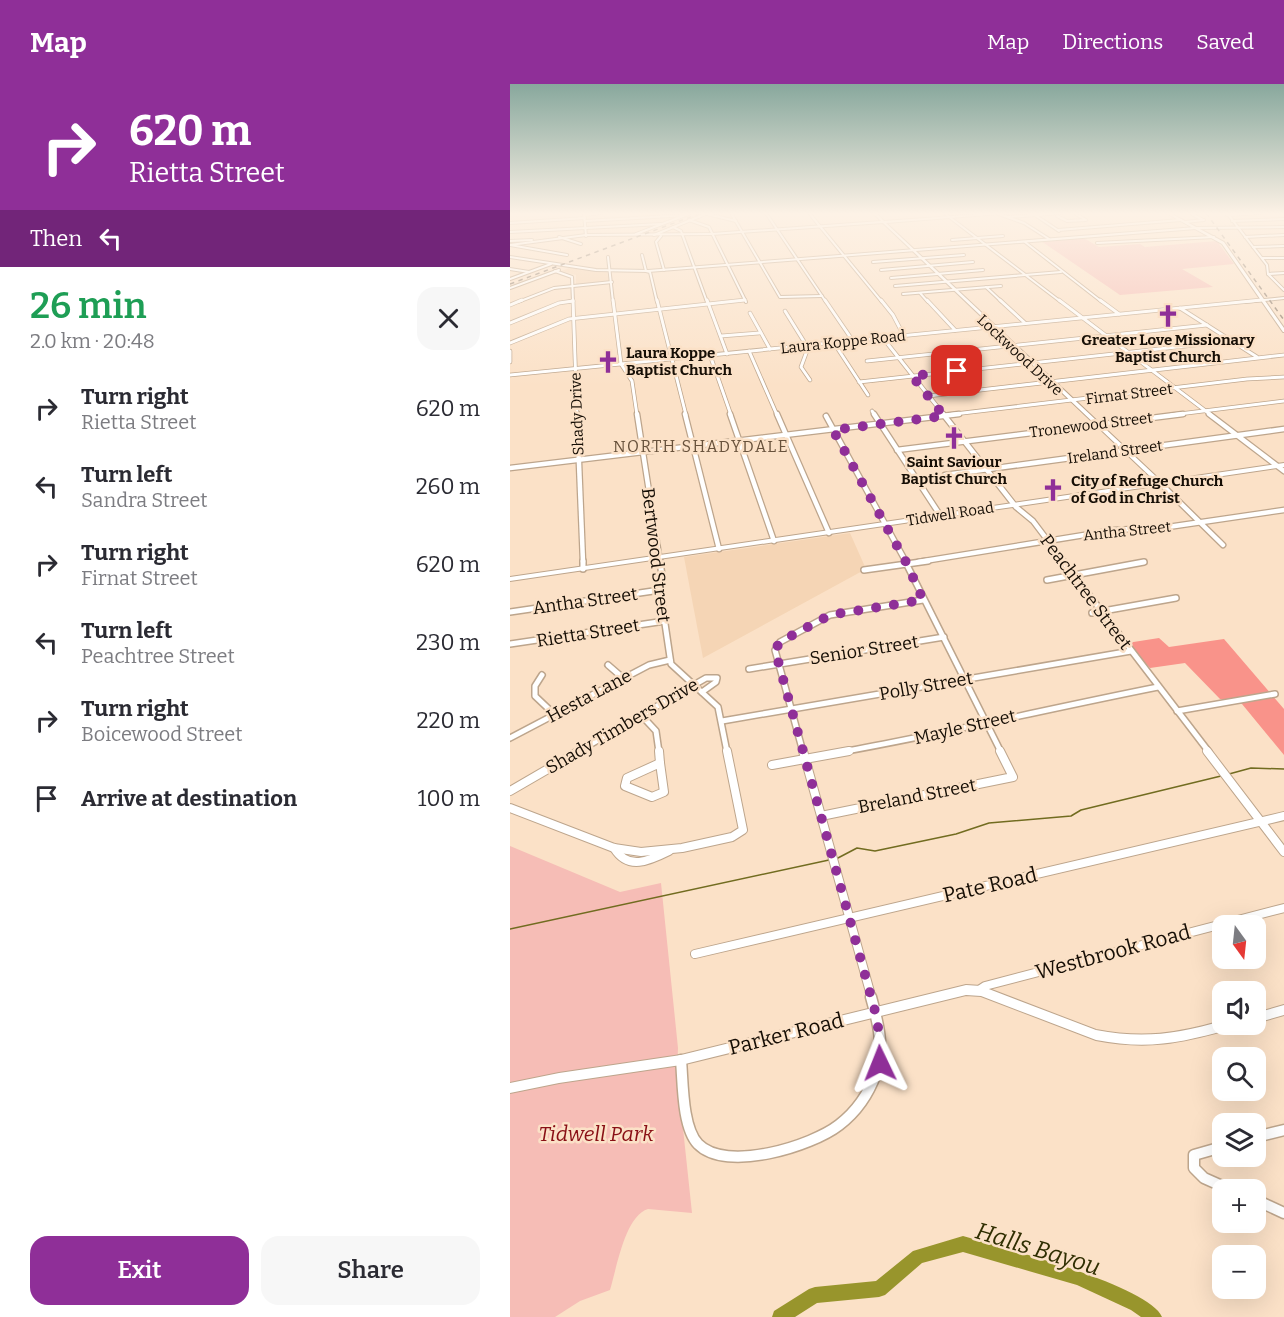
<!DOCTYPE html>
<meta charset="utf-8">
<style>
body{margin:0;font-family:Bitter,serif;background:#f7f7f7;color:#2b2b33;height:100vh;display:flex;flex-direction:column;font-size:22px;white-space:nowrap}
*{box-sizing:border-box;margin:0}
p{font-size:20px;color:#7c7c81}
.icon{flex:none;width:33px;height:33px;fill:none;stroke:currentColor;stroke-width:2;stroke-linecap:round;stroke-linejoin:round}
.map{position:relative;flex:1;overflow:hidden}
.drawer{display:flex;flex-direction:column;background:#fff;width:510px}
.drawer>*{flex:none}
.top-card{background:#8f2f98;color:#fff;overflow:hidden}
.needle{width:39px;rotate:165deg}
.buttons{position:absolute;left:702px;top:831px;display:grid;gap:12px}
.buttons a{display:grid;place-items:center;width:54px;height:54px;border-radius:12px;background:#fff;box-shadow:0 6px 24px #0002;font-size:30px}
.pin{position:absolute;display:grid;place-items:center;width:51px;height:51px;color:#fff;margin:-26px;border-radius:12px;box-shadow:0 3px 9px #0006}
.me{position:absolute;width:66px;margin:-33px;rotate:358deg;stroke-linejoin:round;filter:drop-shadow(0 0 4px #0008)}
.turn{display:flex;align-items:center;gap:21px;height:126px;padding:0 30px;font-size:27px}
.turn .icon{width:78px;height:78px;stroke-width:2.5}
.turn b{display:block;font-size:42px;line-height:51px}
.then{display:flex;align-items:center;height:57px;padding:0 30px;background:#0003;gap:12px;font-size:22px}
.round{display:grid;place-items:center;flex:none;width:63px;height:63px;border-radius:18px;background:#f7f7f7}
.headline{display:flex;align-items:center;justify-content:space-between;height:102px;padding:0 30px}
h1{font-size:36px;font-weight:600;line-height:45px;color:#1e9e55}
.button{display:flex;gap:12px;margin-top:auto;padding:12px 30px}
.button a{flex:1;height:69px;border-radius:18px;background:#8f2f98;color:#fff;font-size:24px;font-weight:600;line-height:69px;text-align:center}
.button a+a{background:#f7f7f7;color:#2b2b33}
ul{padding:0;list-style:none}
li{display:flex;align-items:center;gap:18px;height:78px;padding:0 30px}
li div{flex:1}
li b{display:block;font-size:22px}
li em{font-style:normal}
header{display:flex;align-items:center;gap:36px;box-sizing:border-box;height:84px;padding:0 30px;background:#8f2f98;color:#fff}
header strong{font-size:28px}
nav{display:flex;gap:33px;margin-inline-start:auto;font-size:21px}
main{display:flex;flex:1;min-height:0}
.map>svg:first-child{display:block}
</style>
<header>
<strong>Map</strong>
<nav><a>Map</a><a>Directions</a><a>Saved</a></nav>
</header>
<main>
<section class="drawer">
<div class="top-card">
<div class="turn"><svg class="icon" aria-label="right" viewBox="0 0 24 24"><path d="M7 20v-9h11M14 6l5 5-5 5"/></svg><div><b>620 m</b>Rietta Street</div></div>
<div class="then">Then<svg class="icon" aria-label="left" viewBox="0 0 24 24"><path d="M17 20v-9H6M10 6l-5 5 5 5"/></svg></div>
</div>
<div class="headline"><div><h1>26 min</h1><p>2.0 km · 20:48</p></div><a class="round"><svg class="icon" aria-label="close" viewBox="0 0 24 24"><path d="M6 6l12 12M18 6L6 18"/></svg></a></div>
<ul>
<li><svg class="icon" aria-label="right" viewBox="0 0 24 24"><path d="M7 20v-9h11M14 6l5 5-5 5"/></svg><div><b>Turn right</b><p>Rietta Street</p></div><em>620 m</em></li>
<li><svg class="icon" aria-label="left" viewBox="0 0 24 24"><path d="M17 20v-9H6M10 6l-5 5 5 5"/></svg><div><b>Turn left</b><p>Sandra Street</p></div><em>260 m</em></li>
<li><svg class="icon" aria-label="right" viewBox="0 0 24 24"><path d="M7 20v-9h11M14 6l5 5-5 5"/></svg><div><b>Turn right</b><p>Firnat Street</p></div><em>620 m</em></li>
<li><svg class="icon" aria-label="left" viewBox="0 0 24 24"><path d="M17 20v-9H6M10 6l-5 5 5 5"/></svg><div><b>Turn left</b><p>Peachtree Street</p></div><em>230 m</em></li>
<li><svg class="icon" aria-label="right" viewBox="0 0 24 24"><path d="M7 20v-9h11M14 6l5 5-5 5"/></svg><div><b>Turn right</b><p>Boicewood Street</p></div><em>220 m</em></li>
<li><svg class="icon" aria-label="arrive" viewBox="0 0 24 24"><path d="M6 21V4h12l-3 4 3 4H6"/></svg><div><b>Arrive at destination</b></div><em>100 m</em></li>
</ul>
<div class="button"><a>Exit</a><a>Share</a></div>
</section>
<div class="map">
<svg width="774" height="1233" viewBox="0 0 774 1233">
<rect width="100%" height="100%" fill="#fbe1c7"/>
<g fill="#f5d5b5">
<path d="M62,183L97,188L99,197L66,200V191L51,187Z"/>
<path d="M340,449L356,485L193,574L174,473Z"/>
</g>
<g fill="#f6bdb6">
<path d="M572,153L589,163L630,160L635,163L707,157L724,180L672,185L703,203L610,211L531,157Z"/>
<path d="M0,762L110,808L151,799L168,964L167,988L182,1129L138,1125C115,1132 107,1183 100,1206L70,1217L45,1233H0Z"/>
</g>
<path fill="#f9938a" d="M649,554L659,563L714,555L774,625V671L732,620L710,615L675,579L640,584L617,559Z"/>
<g fill="none" stroke-linecap="round" stroke-linejoin="round">
<g stroke="#716c20" stroke-width="1.5">
<path d="M719,690L741,684L774,685"/>
<path d="M326,775L347,764L365,767L446,750L479,739L561,732L571,726L711,692"/>
<path d="M0,845L319,776"/>
</g>
<path fill="#98952c" fill-rule="evenodd" d="M453,1152C489,1163 639,1201 652,1233H631L621,1226L567,1201L453,1168L412,1179L375,1211L369,1213L307,1219L285,1233H262L264,1227L299,1205L305,1203L366,1197L403,1167Z"/>
<g stroke="#bda58c" stroke-width="4">
<g id="minor-far5">
<path d="M74,129L76,152"/>
<path d="M221,129L270,213L312,212"/>
<path d="M256,129L316,218"/>
<path d="M299,129L372,218"/>
<path d="M434,129L551,218"/>
<path d="M486,129L514,139L539,155"/>
<path d="M680,129L693,136"/>
<path d="M717,129L757,181L758,190L774,206"/>
<path d="M197,130L226,137"/>
<path d="M74,131L91,129"/>
<path d="M525,131L549,147"/>
<path d="M717,131L750,129"/>
<path d="M547,132L557,137L576,136L564,129"/>
<path d="M498,133L551,129"/>
<path d="M179,136L199,143L236,218"/>
<path d="M75,137L177,131"/>
<path d="M722,137L774,135"/>
<path d="M675,138L694,136"/>
<path d="M0,139L75,134"/>
<path d="M163,143L171,147L197,218"/>
<path d="M548,146L671,136"/>
<path d="M0,148L151,140"/>
<path d="M126,150L181,129"/>
<path d="M144,151L198,129"/>
<path d="M151,152L146,158L154,186"/>
<path d="M49,153L71,160"/>
<path d="M735,153L774,151"/>
<path d="M442,156L493,152"/>
<path d="M0,157L22,156"/>
<path d="M515,158L592,218"/>
<path d="M587,159L704,153"/>
<path d="M0,161L57,171"/>
<path d="M743,163L774,162"/>
<path d="M132,171L136,187L140,188L147,218"/>
<path d="M0,173L86,186L138,187L686,144L774,143"/>
<path d="M98,173L103,218"/>
<path d="M752,174H774"/>
<path d="M363,178L454,171"/>
<path d="M0,185L19,188"/>
<path d="M371,186L463,178"/>
<path d="M45,187L62,193L63,218"/>
<path d="M758,190L774,189"/>
<path d="M381,194L473,186"/>
<path d="M0,195L41,180"/>
<path d="M385,202L551,188"/>
<path d="M476,203L492,218"/>
<path d="M0,204L49,186"/>
<path d="M410,209L418,218"/>
<path d="M393,210L491,202"/>
<path d="M8,218L44,204L102,198"/>
<path d="M57,218L63,217"/>
<path d="M735,218L774,214"/>
</g>
</g>
<g stroke="#bda58c" stroke-width="4.5">
<g id="minor-far4">
<path d="M63,216L67,331"/>
<path d="M103,216L111,280L122,297L127,331"/>
<path d="M147,216L176,331"/>
<path d="M197,216L217,270"/>
<path d="M315,216L343,257"/>
<path d="M371,216L383,231L394,252"/>
<path d="M417,216L445,246"/>
<path d="M490,216L515,239"/>
<path d="M549,216L701,331"/>
<path d="M590,216L609,230"/>
<path d="M0,221L12,216"/>
<path d="M670,224L747,273"/>
<path d="M275,227L298,264L291,283L300,296"/>
<path d="M240,229L260,265"/>
<path d="M0,239L49,219L63,217"/>
<path d="M211,252L249,249"/>
<path d="M373,254L434,331"/>
<path d="M0,259L59,235L235,216"/>
<path d="M324,259L358,311"/>
<path d="M0,267V278"/>
<path d="M239,267L267,331"/>
<path d="M200,271L221,331"/>
<path d="M357,277L697,241"/>
<path d="M0,291L751,216"/>
<path d="M349,298L721,257"/>
<path d="M418,312L774,271"/>
<path d="M362,327L365,331"/>
<path d="M436,331L737,295L774,293"/>
<path d="M661,331L774,317"/>
</g>
</g>
<g stroke="#bda58c" stroke-width="7">
<g id="minor-far3">
<path d="M67,330L73,478"/>
<path d="M127,330L150,478"/>
<path d="M175,330L209,465"/>
<path d="M220,330L264,457"/>
<path d="M267,330L319,449"/>
<path d="M364,330L430,431"/>
<path d="M433,330L506,423L523,437L554,478"/>
<path d="M699,330L774,387"/>
<path d="M316,332L396,478"/>
<path d="M387,366L673,330"/>
<path d="M0,384L449,330"/>
<path d="M435,391L774,345"/>
<path d="M650,399L713,461"/>
<path d="M408,478L605,446L658,443L774,426"/>
</g>
</g>
<g stroke="#bda58c" stroke-width="8">
<g id="minor-far2">
<path d="M73,477V485"/>
<path d="M150,477L152,492L150,506L161,580L208,623L217,668"/>
<path d="M395,477L491,668"/>
<path d="M553,477L699,668"/>
<path d="M354,486L418,477"/>
<path d="M537,496L634,478"/>
<path d="M0,528L150,506"/>
<path d="M582,529L666,514"/>
<path d="M0,560L155,537"/>
<path d="M98,581L113,594"/>
<path d="M239,585L434,553"/>
<path d="M32,591L25,602V612L44,630"/>
<path d="M667,627L765,610"/>
<path d="M132,632L146,647L149,668"/>
<path d="M212,637L621,567"/>
<path d="M0,654L139,581L160,576"/>
<path d="M67,668L196,594H207L206,598L192,608"/>
<path d="M293,668L265,566L270,558L320,531L413,516"/>
<path d="M331,668C437,649 542,624 648,603"/>
</g>
</g>
<g stroke="#bda58c" stroke-width="10">
<g id="minor-far1">
<path d="M149,667L150,679"/>
<path d="M293,667L362,915"/>
<path d="M697,667L774,768"/>
<path d="M150,679L154,708L142,713L115,702L117,694Z"/>
<path d="M262,681L339,667"/>
<path d="M0,707L69,667"/>
<path d="M0,724L104,764L131,768L172,764L222,753L233,746L217,667"/>
<path d="M311,732L503,693L490,667"/>
<path d="M104,764C118,787 139,777 159,767"/>
<path d="M185,870L774,732"/>
<path d="M469,906L475,902L774,824"/>
</g>
</g>
<g stroke="#bda58c" stroke-width="13">
<g id="minor">
<path d="M171,976C173,998 172,1043 188,1060C216,1089 302,1062 329,1041C346,1028 359,1009 366,989C375,965 368,938 361,913"/>
<path d="M746,1053L774,1046"/>
<path d="M712,1063L684,1071V1084L694,1094L721,1106"/>
<path d="M746,1116L774,1129"/>
</g>
</g>
<g stroke="#bda58c" stroke-width="2">
<g id="major">
<path d="M363,129H366L374,137L483,129H503L376,139L651,397L774,379V383L0,497V493L646,398L373,139L202,151L76,152L0,162V160L76,150L202,149L371,137Z"/>
<path d="M656,129H660L714,158L774,244V248H773L712,160Z"/>
<path d="M456,901L471,902L586,946C633,955 667,950 712,937V940H725L724,943L720,945C671,959 637,966 586,956L471,912L456,911L171,981L49,999L0,1009V999L49,989L171,971Z"/>
<path d="M774,921V931L746,939V929Z"/>
</g>
</g>
<use href="#minor-far5" stroke="#fff" stroke-width="2"/>
<use href="#minor-far4" stroke="#fff" stroke-width="3"/>
<use href="#minor-far3" stroke="#fff" stroke-width="4.5"/>
<use href="#minor-far2" stroke="#fff" stroke-width="5"/>
<use href="#minor-far1" stroke="#fff" stroke-width="8"/>
<use href="#minor" stroke="#fff" stroke-width="10"/>
<use href="#major" fill="#fff" fill-rule="evenodd"/>
<g stroke="#8b7a69" stroke-width="1.5" stroke-dasharray="4.5 4.5" stroke-linecap="butt">
<path d="M696,129L774,236"/>
<path d="M0,200L191,129"/>
</g>
</g>
<linearGradient id="sky" x2="0" y2="1"><stop stop-color="#88a89d"/><stop offset="0.43" stop-color="#fdf2e6"/><stop offset="1" stop-color="#fdf2e6" stop-opacity="0"/></linearGradient>
<rect width="774" height="302" fill="url(#sky)"/>
<g fill="none" stroke-linecap="round" stroke-linejoin="round">
<path stroke="#8f2f98" stroke-width="10" stroke-dasharray="0 18" d="M370,979V954L365,927L265,566L270,558L320,531L413,516L397,480L323,346L434,332L402,292L447,287"/>
</g>
<defs>
<g id="church-bare" transform="scale(1.8)"><path d="M-1.2-6h2.4v3.5h3.3v2.4h-3.3V6h-2.4V-.1h-3.3v-2.4h3.3Z" fill="#8f2f98" stroke="#fbe1c7" stroke-width="2.5" paint-order="stroke"/></g>
</defs>
<g fill-rule="evenodd">
<use href="#church-bare" x="658" y="232"/>
<use href="#church-bare" x="98" y="278"/>
<use href="#church-bare" x="444" y="354"/>
<use href="#church-bare" x="543" y="406"/>
</g>
<g text-anchor="middle" stroke-width="5" stroke-linejoin="round" paint-order="stroke">
<g font-size="15" font-weight="bold" fill="#160e05" stroke="#fbe1c7">
<text x="658" y="261">Greater Love Missionary<tspan x="658" dy="17">Baptist Church</tspan></text>
<text x="116" y="274" text-anchor="start">Laura Koppe<tspan x="116" dy="17">Baptist Church</tspan></text>
<text x="444" y="383">Saint Saviour<tspan x="444" dy="17">Baptist Church</tspan></text>
<text x="561" y="402" text-anchor="start">City of Refuge Church<tspan x="561" dy="17">of God in Christ</tspan></text>
</g>
<g font-size="15" fill="#160e05" stroke="#fbe1c7">
<text transform="translate(333 258) rotate(-6)" y="5">Laura Koppe Road</text>
<text transform="translate(510 271) rotate(43)" y="5">Lockwood Drive</text>
<text transform="translate(619 310) rotate(-7)" y="5">Firnat Street</text>
<text transform="translate(67 330) rotate(-92)" y="5">Shady Drive</text>
<text transform="translate(581 341) rotate(-7)" y="5">Tronewood Street</text>
<text transform="translate(605 368) rotate(-8)" y="5">Ireland Street</text>
<text transform="translate(440 430) rotate(-9)" y="5">Tidwell Road</text>
<text transform="translate(617 447) rotate(-6)" y="5">Antha Street</text>
</g>
<g font-size="16" letter-spacing="1.5" fill="#68523c" stroke="#fbe1c7">
<text x="191" y="368">NORTH SHADYDALE</text>
</g>
<g font-size="18" fill="#160e05" stroke="#fbe1c7">
<text transform="translate(146 471) rotate(83)" y="6">Bertwood Street</text>
<text transform="translate(576 508) rotate(53)" y="6">Peachtree Street</text>
<text transform="translate(75 517) rotate(-8)" y="6">Antha Street</text>
<text transform="translate(78 549) rotate(-9)" y="6">Rietta Street</text>
<text transform="translate(354 566) rotate(-9)" y="6">Senior Street</text>
<text transform="translate(416 602) rotate(-10)" y="6">Polly Street</text>
<text transform="translate(79 612) rotate(-28)" y="6">Hesta Lane</text>
<text transform="translate(112 642) rotate(-30)" y="6">Shady Timbers Drive</text>
<text transform="translate(455 643) rotate(-13)" y="6">Mayle Street</text>
<text transform="translate(407 712) rotate(-11)" y="6">Breland Street</text>
</g>
<g font-size="21" fill="#160e05" stroke="#fbe1c7">
<text transform="translate(480 801) rotate(-13)" y="7">Pate Road</text>
<text transform="translate(603 868) rotate(-15)" y="7">Westbrook Road</text>
<text transform="translate(276 950) rotate(-14)" y="7">Parker Road</text>
</g>
<g font-size="21" font-style="italic" fill="#890f15" stroke="#fbe1c7">
<text x="86" y="1057">Tidwell Park</text>
</g>
<g font-size="24" font-style="italic" fill="#302f02" stroke="#fbe1c7">
<text transform="translate(528 1165) rotate(17)" y="8">Halls Bayou</text>
</g>
</g>
</svg>
<div class="buttons">
<a><svg class="needle" viewBox="-14 -14 28 28"><path d="M0-13l5 13h-10z" fill="#e53935"/><path d="M0 13l5-13h-10z" fill="#7c7c81"/></svg></a>
<a><svg class="icon" aria-label="sound" viewBox="0 0 24 24"><path d="M4 9h4l5-4v14l-5-4H4zM17 9q2 3 0 6"/></svg></a>
<a><svg class="icon" aria-label="search" viewBox="0 0 24 24"><circle cx="10" cy="10" r="6"/><path d="M15 15l6 6"/></svg></a>
<a><svg class="icon" aria-label="layers" viewBox="0 0 24 24"><path d="M12 4l9 5-9 5-9-5zM3 14l9 5 9-5"/></svg></a>
<a>+</a>
<a>−</a>
</div>
<div class="pin" style="left:447px;top:287px;background:#d93025"><svg class="icon" aria-label="arrive" viewBox="0 0 24 24"><path d="M6 21V4h12l-3 4 3 4H6"/></svg></div>
<svg class="me" style="left:370px;top:979px" viewBox="-20 -20 40 40"><path d="M0-17L14 15 0 8-14 15z" fill="#8f2f98" stroke="#fff" stroke-width="4"/></svg>
</div>
</main>
